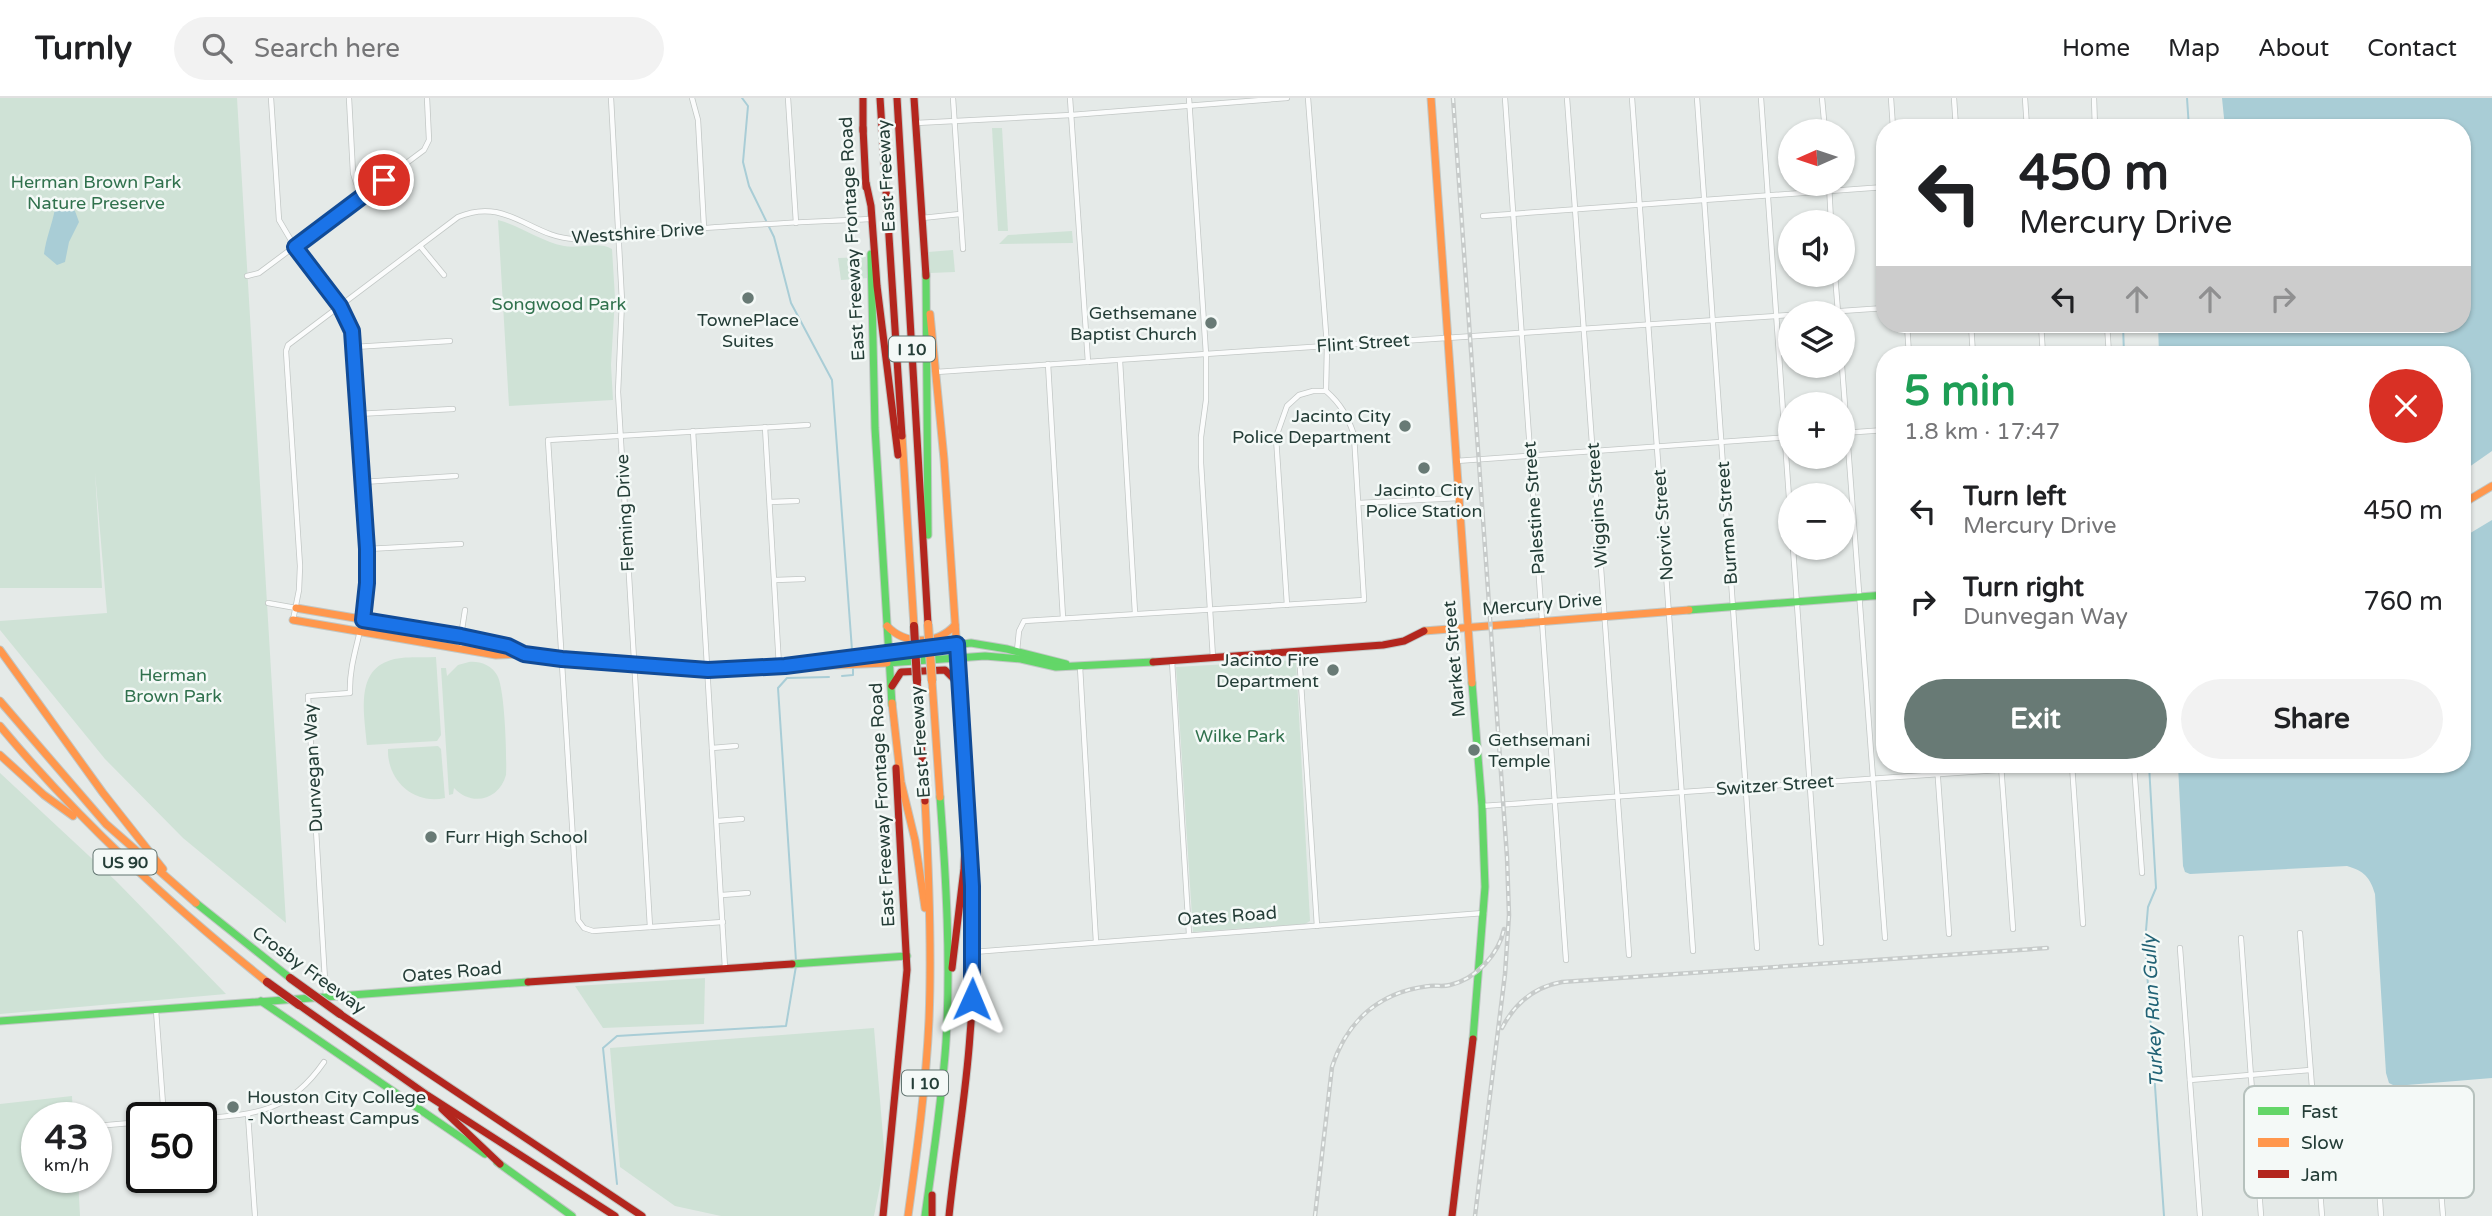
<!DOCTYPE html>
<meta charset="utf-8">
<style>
body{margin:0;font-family:"Varela Round",sans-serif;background:#f2f2f2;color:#202124;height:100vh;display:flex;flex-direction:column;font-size:26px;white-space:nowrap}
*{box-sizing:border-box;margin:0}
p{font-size:23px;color:#757577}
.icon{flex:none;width:38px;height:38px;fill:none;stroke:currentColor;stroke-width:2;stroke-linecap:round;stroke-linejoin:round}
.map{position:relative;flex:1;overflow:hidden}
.sheet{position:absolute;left:1876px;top:248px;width:595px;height:427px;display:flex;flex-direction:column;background:#fff;border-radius:28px;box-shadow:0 2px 5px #0004}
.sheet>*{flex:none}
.hud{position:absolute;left:1876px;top:21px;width:595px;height:214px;border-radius:28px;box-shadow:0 2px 5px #0004;background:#fff;color:#202124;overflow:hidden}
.needle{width:46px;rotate:267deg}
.buttons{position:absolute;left:1778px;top:21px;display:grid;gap:14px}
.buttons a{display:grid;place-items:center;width:77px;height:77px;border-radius:50%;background:#fff;box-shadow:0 2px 5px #0004;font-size:35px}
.speed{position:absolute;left:21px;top:1004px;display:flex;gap:14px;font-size:35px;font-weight:700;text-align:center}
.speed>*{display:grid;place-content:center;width:91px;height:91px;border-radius:50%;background:#fff;box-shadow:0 2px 5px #0004;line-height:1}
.speed small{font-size:18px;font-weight:400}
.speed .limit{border:4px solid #111;border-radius:10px;background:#fff;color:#111}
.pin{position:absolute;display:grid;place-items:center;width:60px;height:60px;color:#fff;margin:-30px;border:4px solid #fff;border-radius:50%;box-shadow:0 2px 7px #0007}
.me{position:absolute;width:77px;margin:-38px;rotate:1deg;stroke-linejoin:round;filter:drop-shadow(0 0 5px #0008)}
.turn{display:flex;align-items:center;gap:24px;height:147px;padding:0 28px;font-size:32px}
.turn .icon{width:91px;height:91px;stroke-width:2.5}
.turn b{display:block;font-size:49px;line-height:60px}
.lanes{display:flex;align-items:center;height:66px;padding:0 28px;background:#0003;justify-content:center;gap:35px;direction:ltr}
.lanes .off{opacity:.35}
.round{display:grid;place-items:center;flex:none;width:74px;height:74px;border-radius:37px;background:#f2f2f2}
.overview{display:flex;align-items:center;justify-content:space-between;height:119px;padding:0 28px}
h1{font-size:42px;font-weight:700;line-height:52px;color:#1e9e55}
.button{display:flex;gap:14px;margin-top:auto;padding:14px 28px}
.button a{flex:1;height:80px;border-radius:42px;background:#687a75;color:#fff;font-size:28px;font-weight:700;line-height:80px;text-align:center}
.button a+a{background:#f2f2f2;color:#202124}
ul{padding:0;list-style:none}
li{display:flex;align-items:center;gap:21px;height:91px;padding:0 28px}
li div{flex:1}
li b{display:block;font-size:26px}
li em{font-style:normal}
header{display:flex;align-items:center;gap:42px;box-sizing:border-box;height:98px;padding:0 35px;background:#fff;border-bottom:2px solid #e0e0e0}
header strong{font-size:33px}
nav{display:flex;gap:38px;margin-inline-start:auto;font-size:24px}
.search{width:490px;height:63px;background:#f2f2f2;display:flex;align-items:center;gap:18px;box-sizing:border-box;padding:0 24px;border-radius:38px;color:#757577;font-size:26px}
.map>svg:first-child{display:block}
</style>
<header>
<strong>Turnly</strong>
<div class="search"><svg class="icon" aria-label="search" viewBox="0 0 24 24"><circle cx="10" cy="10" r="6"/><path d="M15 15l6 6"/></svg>Search here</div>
<nav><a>Home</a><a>Map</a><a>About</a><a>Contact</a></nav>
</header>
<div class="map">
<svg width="2492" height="1118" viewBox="0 0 2492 1118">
<rect width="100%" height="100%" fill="#e5eae8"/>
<g fill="#cfe2d6">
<path d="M0,0H237L286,825L183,740L105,661L0,532V523L107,515L95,374L102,490H0Z"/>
<path d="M992,30H1002L1008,133H998Z"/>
<path d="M498,122C521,128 540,143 564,148C579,151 599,143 612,151L615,200L611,267L613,302L509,308Z"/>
<path d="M1072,133L1073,145L999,146L1008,137Z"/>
<path d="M953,152L955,174L930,175L928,154Z"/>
<path d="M866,159L868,180L841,182L838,160Z"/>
<path d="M436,559L441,637L437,643L367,647C365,618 354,573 391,562C404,558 421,560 436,559Z"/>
<path d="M1296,562L1310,823L1305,826L1193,834L1176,569Z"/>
<path d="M469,564C480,563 491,567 497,577C505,590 507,659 506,677C499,702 472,709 454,690L453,696L449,697L441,570H446L447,578L458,567Z"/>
<path d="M438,648L441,651L445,700C413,707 387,682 388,651Z"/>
<path d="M0,675L117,784L226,896L0,916Z"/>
<path d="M705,880L704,926L603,930L575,888Z"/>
<path d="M874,930L885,1062L874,1118H721L675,1108L620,1069L610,950Z"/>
<path d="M72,998L73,1020H37V1080H78L80,1118H0V1006Z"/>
</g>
<g fill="#a9cdd6">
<path d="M2222,0H2492V353L2462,374V257H2159L2158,226H2462V30H2225Z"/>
<path d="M66,109L75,113L79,124L69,144L65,164L57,167L44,156C46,140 52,127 55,111Z"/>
<path d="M2492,422V980L2395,988L2389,985L2386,975L2375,796C2370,779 2364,773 2347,768L2190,776L2185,774L2183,768L2178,667H2462V440Z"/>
</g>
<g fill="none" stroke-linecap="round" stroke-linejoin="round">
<g stroke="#a9cdd6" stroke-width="2">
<path d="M742,0L748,8L743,64L749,88L774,139L791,205L832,282L852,552"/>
<path d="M2187,0L2189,30"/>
<path d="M2123,226L2124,257"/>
<path d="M842,578L853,577V570"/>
<path d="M2149,667L2156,790L2148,809L2145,844L2164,1118"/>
<path d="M796,863L778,590L787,580L829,579"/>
<path d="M617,1086L603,950L617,938L786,928L796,868"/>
</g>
<g stroke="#c2c7c5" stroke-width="6">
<g id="street">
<path d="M271,0L279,122L295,149L340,208L352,233L367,451C367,475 367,500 362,524C357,548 349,570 350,595L308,598L326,899"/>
<path d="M349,0L353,75L356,85L364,97"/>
<path d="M611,0L622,203L618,294L650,829"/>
<path d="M692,0L698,22L704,130"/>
<path d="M788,0L796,125"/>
<path d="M953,0L963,151"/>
<path d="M1070,0L1088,264"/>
<path d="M1189,0L1206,256V302L1201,339V365L1213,560"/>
<path d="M1308,0L1327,248L1326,293"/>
<path d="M1505,0L1566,862"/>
<path d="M1567,0L1629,857"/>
<path d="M1632,0L1693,853"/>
<path d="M1697,0L1757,850"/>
<path d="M1761,0L1790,414"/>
<path d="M1822,0L1825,33"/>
<path d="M1891,0L1893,30"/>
<path d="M1954,0L1956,30"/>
<path d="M2025,0L2027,30"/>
<path d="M2094,0L2095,30"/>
<path d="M916,25L1071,17L1287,0"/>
<path d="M1829,86L1831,124"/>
<path d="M1483,118L1885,89"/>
<path d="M922,120L960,116"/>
<path d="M420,148L444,177"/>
<path d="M1835,177L1838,214"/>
<path d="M247,178L259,175L424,52L429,42L427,0"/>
<path d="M1812,215L1885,210"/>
<path d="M1907,226L1909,257"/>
<path d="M1971,226L1973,257"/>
<path d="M2041,226L2043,257"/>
<path d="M2107,226L2109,257"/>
<path d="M354,249L450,243"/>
<path d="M1120,263L1135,515"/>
<path d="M1048,266L1063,520"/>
<path d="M1842,268L1885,840"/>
<path d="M936,274L1790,217"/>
<path d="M357,316L453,311"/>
<path d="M765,329L779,568"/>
<path d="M693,333L725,870"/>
<path d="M1843,335L1885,332"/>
<path d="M1456,363L1790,339"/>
<path d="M362,384L456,378"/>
<path d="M770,404L797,403"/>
<path d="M1359,405L1459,400"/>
<path d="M1793,450L1821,845"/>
<path d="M367,451L461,446"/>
<path d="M775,482L803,481"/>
<path d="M268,505L296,510"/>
<path d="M1287,507L1276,339L1287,308L1299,297L1313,293H1326"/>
<path d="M293,522L299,492L300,468L286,253L288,247L458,119C507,98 531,140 575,141C613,143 654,135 692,131C751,126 810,124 869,121"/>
<path d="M459,551L465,512"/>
<path d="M1017,553L1019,533L1024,523L1364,502L1354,337C1348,319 1341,306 1326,293"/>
<path d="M1299,555L1317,828"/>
<path d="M1172,563L1189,836"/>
<path d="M1080,569L1096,844"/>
<path d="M712,650L736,648"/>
<path d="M1937,667L1949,836"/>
<path d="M2001,667L2013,831"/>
<path d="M2072,667L2083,826"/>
<path d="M2134,667L2142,775"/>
<path d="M1482,708L2069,667"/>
<path d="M717,723L742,721"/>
<path d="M722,797L748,795"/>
<path d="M723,824L593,833L584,830L578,822L548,342L808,327"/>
<path d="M2300,835L2322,1118"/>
<path d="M2241,840L2261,1118"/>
<path d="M2180,850L2200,1118"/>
<path d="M973,854L1484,815"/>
<path d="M156,912L164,1020"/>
<path d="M2190,982L2310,972"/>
<path d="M2374,1012L2381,1118"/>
<path d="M248,1017L255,1118"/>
<path d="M2435,1018L2443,1118"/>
<path d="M201,1020C257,1017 290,1013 324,964"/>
<path d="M96,1028L142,1024"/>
</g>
</g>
<g stroke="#c1c7c5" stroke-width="9">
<g id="fast">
<path d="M871,156L875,330L892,607"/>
<path d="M926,176L928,437"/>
<path d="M1689,512L1885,497"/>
<path d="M811,564L971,545L1007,551L1066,566"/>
<path d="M887,565L985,558L1021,561L1056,569L1153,564"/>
<path d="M1472,585L1482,708L1485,789L1473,941"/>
<path d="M196,805L290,880"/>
<path d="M792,866L907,858"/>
<path d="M261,903L485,1056"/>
<path d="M0,923L528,884"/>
<path d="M497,1064L572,1118"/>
<path d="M925,1118C933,1060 942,1002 946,944C951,862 946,780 940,699"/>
</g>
</g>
<g stroke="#c1c7c5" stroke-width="9">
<g id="slow">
<path d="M1431,0L1472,585"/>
<path d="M930,216L944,361L967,701"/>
<path d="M902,338L914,528"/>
<path d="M2462,406L2492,388"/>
<path d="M296,510L461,538L507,548L522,555"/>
<path d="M293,522L496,557L524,556L708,572L887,565"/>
<path d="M887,528C905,547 937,547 955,527"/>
<path d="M1424,533L1689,512"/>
<path d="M0,552L103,695L163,771"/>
<path d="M932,583L940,699"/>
<path d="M0,603L106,726L196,805"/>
<path d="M892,605L901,684L915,742L925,810"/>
<path d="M0,628C80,724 170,806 267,884"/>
<path d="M0,657L44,697L73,718"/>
<path d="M908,1118C917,1053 926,987 929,922C932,849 929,776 925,703"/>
</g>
</g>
<g stroke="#c1c7c5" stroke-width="9">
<g id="jam">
<path d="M863,0V33"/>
<path d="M880,0L902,338"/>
<path d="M897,0L928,526"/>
<path d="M914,0L926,178"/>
<path d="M863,30L866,89"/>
<path d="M866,85L871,108L877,188L898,357"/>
<path d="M1153,564L1383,547L1404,543L1424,533"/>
<path d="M917,583L925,703"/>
<path d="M892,588L901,574L945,572L958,585"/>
<path d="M952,870L964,771L967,697"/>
<path d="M528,884L792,866"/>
<path d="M299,907L427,997L615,1118"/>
<path d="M340,916L642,1118"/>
<path d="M442,1011L500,1066"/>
<path d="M932,1097V1118"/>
<path d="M883,1118L907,872L896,670"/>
<path d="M949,1118C955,1058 966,998 970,937C976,868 973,798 969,729"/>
<path d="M1452,1118L1473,941"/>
</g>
</g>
<use href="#street" stroke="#fbfcfc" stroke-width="4.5"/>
<use href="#fast" stroke="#63d668" stroke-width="7"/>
<use href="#slow" stroke="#ff974d" stroke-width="7"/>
<use href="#jam" stroke="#b3261e" stroke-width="7"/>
<g stroke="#c7cbca" stroke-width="4.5">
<g id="rail">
<path d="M1453,0L1507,759L1509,817L1505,876L1475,1118"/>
<path d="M1502,930C1515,905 1534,889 1562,884L2047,850"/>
<path d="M1315,1118L1332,969C1347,923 1379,894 1429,888C1436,887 1443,889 1450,887C1476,881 1499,856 1504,831"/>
</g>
</g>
<use href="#rail" stroke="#f4f9f7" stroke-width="2" stroke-dasharray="5" stroke-linecap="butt"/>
<g stroke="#bdc6c4" stroke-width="10" stroke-linecap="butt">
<path id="slow-bridge" d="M928,526L932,583"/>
</g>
<g stroke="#bdc6c4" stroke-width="10" stroke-linecap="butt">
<g id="jam-bridge">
<path d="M914,528L917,583"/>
<path d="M290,880L340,916"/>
<path d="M267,884L299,907"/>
</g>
</g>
<use href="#slow-bridge" stroke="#ff974d" stroke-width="8"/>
<use href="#jam-bridge" stroke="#b3261e" stroke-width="8"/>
</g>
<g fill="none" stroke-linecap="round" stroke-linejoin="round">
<g stroke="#114b97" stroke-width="18">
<path id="route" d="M384,82L295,149L340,208L352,233L367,451V485L363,522L461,538L508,548L524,556L562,561L708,572L785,568L957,546L972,788V901"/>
</g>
<use href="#route" stroke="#1a73e8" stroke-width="12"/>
</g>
<g fill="#687a75" stroke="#f4f9f7" stroke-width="2.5">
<circle cx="748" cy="200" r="7"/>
<circle cx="1211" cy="225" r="7"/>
<circle cx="1405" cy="328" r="7"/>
<circle cx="1424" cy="370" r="7"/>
<circle cx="1333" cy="572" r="7"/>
<circle cx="1474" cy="652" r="7"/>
<circle cx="431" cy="739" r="7"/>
<circle cx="233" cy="1009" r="7"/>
</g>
<g text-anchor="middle" stroke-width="5" stroke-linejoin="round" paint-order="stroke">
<g fill="#f4f9f7" stroke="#627571" stroke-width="2">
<rect x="889" y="238.5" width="46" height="25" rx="5"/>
<rect x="93.5" y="751.5" width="63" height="25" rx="5"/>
<rect x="902" y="972.5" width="46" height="25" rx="5"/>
</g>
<g font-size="16" font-weight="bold" fill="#243d37">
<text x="912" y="257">I 10</text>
<text x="125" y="770">US 90</text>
<text x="925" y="991">I 10</text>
</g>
<g font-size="18" fill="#243d37" stroke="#f4f9f7">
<text transform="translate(886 78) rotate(-93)" y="6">East Freeway</text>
<text transform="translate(638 135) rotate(-4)" y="6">Westshire Drive</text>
<text transform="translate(852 141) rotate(-93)" y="6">East Freeway Frontage Road</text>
<text transform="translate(1363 245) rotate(-4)" y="6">Flint Street</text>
<text transform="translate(1597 407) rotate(-94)" y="6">Wiggins Street</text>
<text transform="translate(1534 410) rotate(-94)" y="6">Palestine Street</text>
<text transform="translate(625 415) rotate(-93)" y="6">Fleming Drive</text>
<text transform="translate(1727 425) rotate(-94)" y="6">Burman Street</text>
<text transform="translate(1663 427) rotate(-94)" y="6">Norvic Street</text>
<text transform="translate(1542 506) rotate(-5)" y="6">Mercury Drive</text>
<text transform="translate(1454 561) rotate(-95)" y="6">Market Street</text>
<text transform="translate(920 644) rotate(-94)" y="6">East Freeway</text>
<text transform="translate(313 670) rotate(-93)" y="6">Dunvegan Way</text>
<text transform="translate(1775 687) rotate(-4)" y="6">Switzer Street</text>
<text transform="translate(882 707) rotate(-93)" y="6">East Freeway Frontage Road</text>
<text transform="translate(1227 818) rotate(-4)" y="6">Oates Road</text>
<text transform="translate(309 872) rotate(36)" y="6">Crosby Freeway</text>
<text transform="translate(452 874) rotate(-5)" y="6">Oates Road</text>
</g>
<g font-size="18" fill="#30714d" stroke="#f4f9f7">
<text x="96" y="90">Herman Brown Park<tspan x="96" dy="21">Nature Preserve</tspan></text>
<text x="559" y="212">Songwood Park</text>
<text x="173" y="583">Herman<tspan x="173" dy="21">Brown Park</tspan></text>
<text x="1240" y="644">Wilke Park</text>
</g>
<g font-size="18" fill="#243d37" stroke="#f4f9f7" text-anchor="end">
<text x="1197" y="221">Gethsemane<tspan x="1197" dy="21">Baptist Church</tspan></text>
<text x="748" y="228" text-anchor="middle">TownePlace<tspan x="748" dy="21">Suites</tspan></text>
<text x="1391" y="324">Jacinto City<tspan x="1391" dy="21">Police Department</tspan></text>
<text x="1424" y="398" text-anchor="middle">Jacinto City<tspan x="1424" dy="21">Police Station</tspan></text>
<text x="1319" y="568">Jacinto Fire<tspan x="1319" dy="21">Department</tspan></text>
<text x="1488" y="648" text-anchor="start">Gethsemani<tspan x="1488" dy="21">Temple</tspan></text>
<text x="445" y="745" text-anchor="start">Furr High School</text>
<text x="247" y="1005" text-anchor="start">Houston City College<tspan x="247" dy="21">- Northeast Campus</tspan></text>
</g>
<g font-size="19" font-style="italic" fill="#216275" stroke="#f4f9f7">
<text transform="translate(2152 913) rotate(-93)" y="7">Turkey Run Gully</text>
</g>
</g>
<rect x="2244" y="988" width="230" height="112" rx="10" fill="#f4f9f7" stroke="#b6c1bd" stroke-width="2"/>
<rect x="2258" y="1009" width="31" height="8" fill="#63d668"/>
<rect x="2258" y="1040" width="31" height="9" fill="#ff974d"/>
<rect x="2258" y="1072" width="31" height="8" fill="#b3261e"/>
<g font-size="19" fill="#243d37">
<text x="2301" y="1020">Fast</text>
<text x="2301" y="1051">Slow</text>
<text x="2301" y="1083">Jam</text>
</g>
</svg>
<div class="buttons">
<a><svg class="needle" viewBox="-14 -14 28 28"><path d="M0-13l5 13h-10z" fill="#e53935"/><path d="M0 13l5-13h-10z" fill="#757577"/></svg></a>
<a><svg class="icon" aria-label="sound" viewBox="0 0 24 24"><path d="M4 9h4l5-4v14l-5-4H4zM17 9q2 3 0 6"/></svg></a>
<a><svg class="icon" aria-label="layers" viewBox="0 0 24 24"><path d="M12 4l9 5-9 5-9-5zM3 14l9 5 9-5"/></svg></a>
<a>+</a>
<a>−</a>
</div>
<div class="speed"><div>43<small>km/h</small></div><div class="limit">50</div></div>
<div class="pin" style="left:384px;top:82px;background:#d93025"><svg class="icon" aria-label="arrive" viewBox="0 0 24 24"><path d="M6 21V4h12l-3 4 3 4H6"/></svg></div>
<svg class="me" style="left:972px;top:901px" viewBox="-20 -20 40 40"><path d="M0-17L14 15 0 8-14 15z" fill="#1a73e8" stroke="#fff" stroke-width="4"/></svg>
<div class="hud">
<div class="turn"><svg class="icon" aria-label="left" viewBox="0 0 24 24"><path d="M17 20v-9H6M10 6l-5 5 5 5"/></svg><div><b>450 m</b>Mercury Drive</div></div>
<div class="lanes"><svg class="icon" aria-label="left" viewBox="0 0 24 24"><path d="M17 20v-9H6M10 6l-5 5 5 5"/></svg><svg class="icon off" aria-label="ahead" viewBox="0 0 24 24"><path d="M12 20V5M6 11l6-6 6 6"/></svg><svg class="icon off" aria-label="ahead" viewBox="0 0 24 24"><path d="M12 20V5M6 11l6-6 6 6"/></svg><svg class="icon off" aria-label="right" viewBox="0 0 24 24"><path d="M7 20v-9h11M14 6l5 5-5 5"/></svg></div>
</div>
<section class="sheet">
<div class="overview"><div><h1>5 min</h1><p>1.8 km · 17:47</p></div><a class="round" style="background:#d93025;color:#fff"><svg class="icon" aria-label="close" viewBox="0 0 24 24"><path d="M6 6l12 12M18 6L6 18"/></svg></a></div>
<ul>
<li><svg class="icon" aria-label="left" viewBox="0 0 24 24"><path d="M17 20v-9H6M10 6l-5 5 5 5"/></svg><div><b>Turn left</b><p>Mercury Drive</p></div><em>450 m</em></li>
<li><svg class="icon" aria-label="right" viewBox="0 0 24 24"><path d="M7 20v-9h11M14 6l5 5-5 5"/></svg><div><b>Turn right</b><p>Dunvegan Way</p></div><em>760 m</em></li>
</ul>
<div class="button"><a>Exit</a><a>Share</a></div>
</section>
</div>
